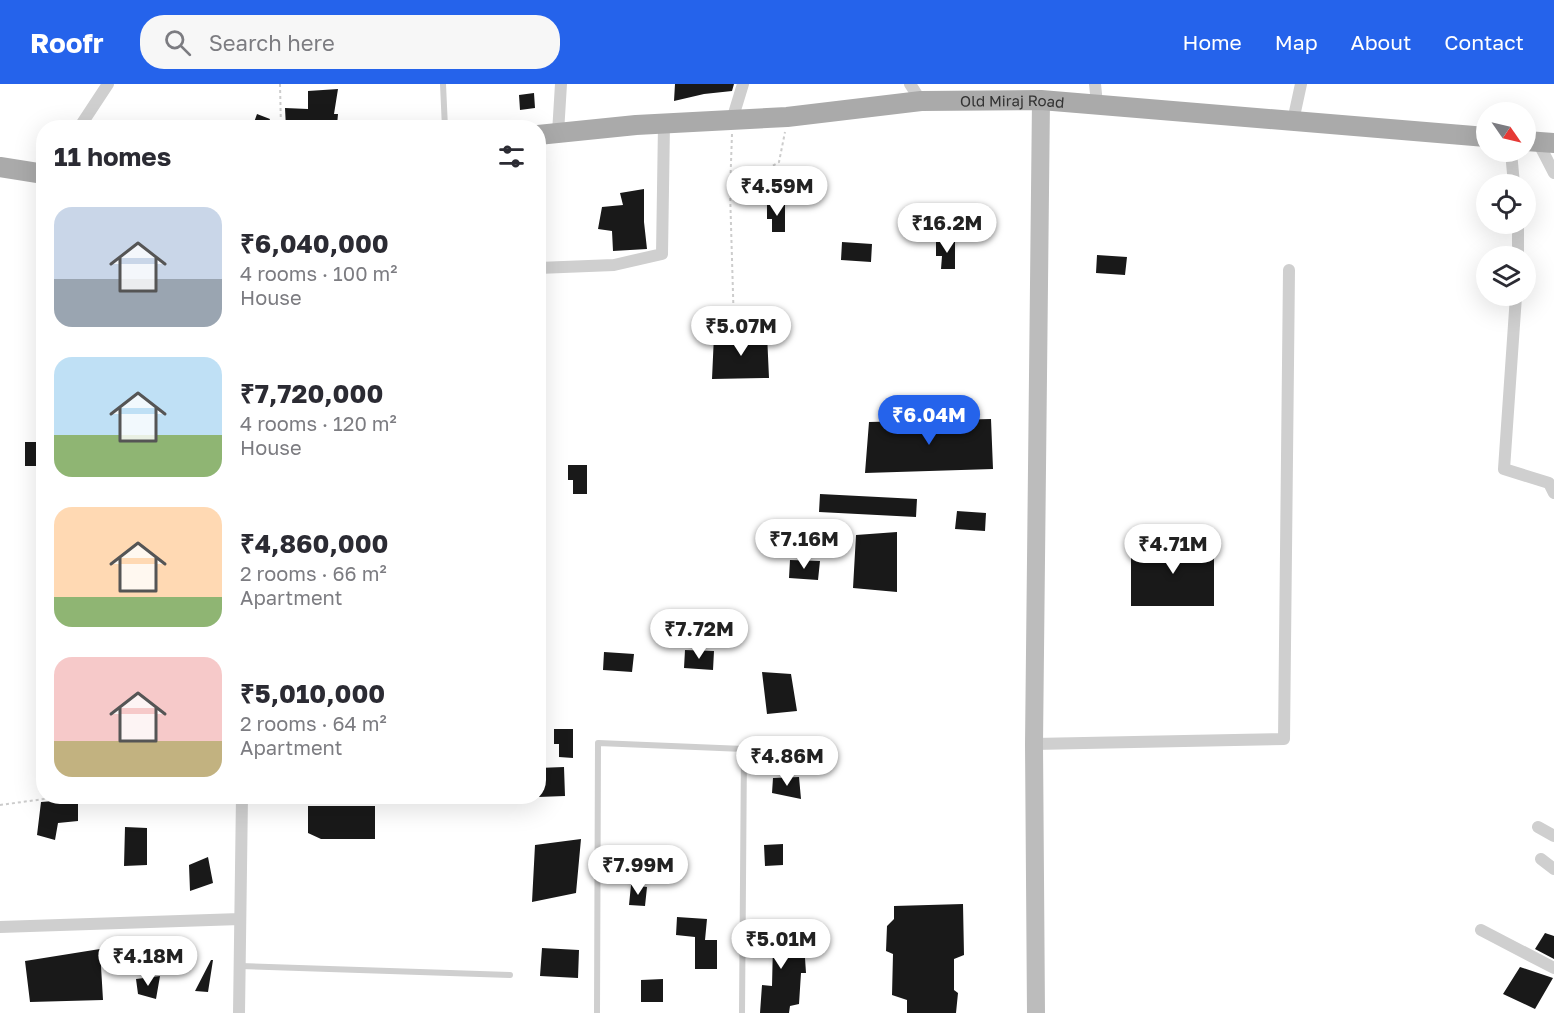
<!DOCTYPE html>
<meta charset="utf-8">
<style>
:root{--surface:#fff;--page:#f7f7f7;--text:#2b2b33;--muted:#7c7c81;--accent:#2563eb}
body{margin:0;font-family:"Golos Text",sans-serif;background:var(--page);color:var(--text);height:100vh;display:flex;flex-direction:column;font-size:22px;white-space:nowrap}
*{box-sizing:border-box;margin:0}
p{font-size:20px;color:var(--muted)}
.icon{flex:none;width:33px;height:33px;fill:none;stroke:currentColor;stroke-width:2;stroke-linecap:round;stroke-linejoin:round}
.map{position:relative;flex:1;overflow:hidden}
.side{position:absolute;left:36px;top:36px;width:510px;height:684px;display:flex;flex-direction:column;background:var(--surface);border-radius:24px;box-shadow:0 6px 24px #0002}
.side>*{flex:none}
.needle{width:39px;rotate:124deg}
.controls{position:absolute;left:1476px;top:18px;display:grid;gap:12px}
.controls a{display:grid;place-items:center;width:60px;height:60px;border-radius:50%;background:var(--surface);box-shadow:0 6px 24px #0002;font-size:30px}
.price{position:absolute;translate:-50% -51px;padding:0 14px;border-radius:21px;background:#fff;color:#222;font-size:20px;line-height:39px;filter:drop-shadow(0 2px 3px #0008)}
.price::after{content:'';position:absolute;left:50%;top:36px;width:18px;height:14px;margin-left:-9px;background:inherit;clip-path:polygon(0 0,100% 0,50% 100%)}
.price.current{background:var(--accent);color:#fff}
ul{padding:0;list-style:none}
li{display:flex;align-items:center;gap:18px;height:150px;padding:0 18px}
li span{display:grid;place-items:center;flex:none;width:168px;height:120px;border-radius:18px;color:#555}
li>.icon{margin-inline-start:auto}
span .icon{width:72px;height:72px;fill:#fffc;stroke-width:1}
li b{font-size:26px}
h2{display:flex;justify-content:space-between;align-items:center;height:72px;padding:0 18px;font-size:26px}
header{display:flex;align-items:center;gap:36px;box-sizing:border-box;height:84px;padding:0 30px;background:var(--accent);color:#fff}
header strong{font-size:28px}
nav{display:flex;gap:33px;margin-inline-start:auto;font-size:21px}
.search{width:420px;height:54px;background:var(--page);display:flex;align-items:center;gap:15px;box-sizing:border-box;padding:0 21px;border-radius:24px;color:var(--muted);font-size:22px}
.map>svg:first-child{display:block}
.building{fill:#191919}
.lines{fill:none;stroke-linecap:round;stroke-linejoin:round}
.path{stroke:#ccc;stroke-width:2;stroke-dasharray:3 3;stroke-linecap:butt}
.lane{stroke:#cfcfcf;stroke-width:6}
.street{stroke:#cfcfcf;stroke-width:12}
.secondary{stroke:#bcbcbc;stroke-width:18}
.primary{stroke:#aaa;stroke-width:20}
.labels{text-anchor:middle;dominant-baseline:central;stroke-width:6;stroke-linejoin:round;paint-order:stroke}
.street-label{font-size:15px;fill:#323232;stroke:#fff}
</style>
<header>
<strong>Roofr</strong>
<div class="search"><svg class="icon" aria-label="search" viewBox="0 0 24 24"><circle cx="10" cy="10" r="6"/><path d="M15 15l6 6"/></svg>Search here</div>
<nav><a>Home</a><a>Map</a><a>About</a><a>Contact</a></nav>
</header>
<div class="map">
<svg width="1554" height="929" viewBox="0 0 1554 929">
<rect width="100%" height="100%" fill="#fff"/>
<path class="building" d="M675,0H734L732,7L704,10L674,17Z
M338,5L334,30H338L337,41L286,44L285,24L308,25V7Z
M534,9L535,24L520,26L519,11Z
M257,30L270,35L267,44H252Z
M644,105V138L647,165L613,167L612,147L598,145L602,123L623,121L620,109Z
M767,120H785V148H772V135H767Z
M936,157H955V185H941L942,172H936Z
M842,158L872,160L871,178L841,176Z
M1097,171L1127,173L1125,191L1096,189Z
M767,250L769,294L712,295L714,251Z
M991,335L993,385L865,389L869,338Z
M25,358H44V382H25Z
M568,381H587V410H573V396H568Z
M820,410L917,415L916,433L819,428Z
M957,427L986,429L985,447L955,445Z
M897,448V508L853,504L856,451Z
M1214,459V522H1131V460Z
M790,476L820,477L818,496L789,494Z
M685,566L714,567L713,586L684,584Z
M604,568L634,570L632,588L603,586Z
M762,588L791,590L797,627L767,630Z
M554,645H573V674L559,673V660H554Z
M564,683L565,712L538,713V684Z
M799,693L801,715L772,709L773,694Z
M78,715V737L58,739L55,756L37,751L41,718Z
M308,722H375V755H321L308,749Z
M125,743L147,744V781L124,782Z
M581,755L576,809L532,818L535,761Z
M783,760V781L765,782L764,761Z
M208,773L213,799L190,807L189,781Z
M631,801L647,803L645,822L629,821Z
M963,820L964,871L954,875V906L958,909L956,929H907V916L892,911L893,870L886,867L887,842L894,835V822Z
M677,833L707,835L705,856H717V885H695V853L676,851Z
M766,838L782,839V847H795L794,874H805L806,889H801L799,920L790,922L789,929H760L762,901L772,902L773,860H755V846L766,847Z
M1545,849L1554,852V875L1535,865Z
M542,864L579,866L578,894L540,892Z
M100,865L103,916L30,918L25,877Z
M211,876H213L208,908L195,907Z
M1520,883L1553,894L1535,925L1503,910Z
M160,892L156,915L138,910L136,895Z
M663,895V918H641V896Z"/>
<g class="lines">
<path class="path" d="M280,0L281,44
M730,107L732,50
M734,243L730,107L779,78L785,48
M0,721L66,712"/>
<path class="lane" d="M443,0L445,44
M240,882L510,891
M597,929L598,659L744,665L742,929"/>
<path class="street" d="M910,0L921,17
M1095,0L1097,20
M732,36L743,0
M1293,37L1301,0
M79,44L108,0
M558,49L561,0
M1538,58L1554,89
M1511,68L1514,100
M1518,172V140
M538,184L614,181L662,170L664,40
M1516,212L1504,385L1549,399L1554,409
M1034,660L1284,655L1289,186
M1538,743L1554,752
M1541,775L1554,785
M0,843L240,835
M1481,846L1554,884
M239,929L242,712"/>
<path class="secondary" d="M1036,929L1034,660L1041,16"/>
<g class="primary">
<path id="s1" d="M538,51L636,41L787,33L921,17L1041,16L1486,53"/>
<path d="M1526,57L1554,59"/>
<path d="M0,83L44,90"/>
</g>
</g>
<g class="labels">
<g class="street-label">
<text stroke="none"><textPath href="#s1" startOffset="476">Old Miraj Road</textPath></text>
</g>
</g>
</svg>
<div class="controls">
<a><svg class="needle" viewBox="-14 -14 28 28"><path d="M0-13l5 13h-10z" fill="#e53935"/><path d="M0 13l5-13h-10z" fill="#7c7c81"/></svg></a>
<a><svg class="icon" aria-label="locate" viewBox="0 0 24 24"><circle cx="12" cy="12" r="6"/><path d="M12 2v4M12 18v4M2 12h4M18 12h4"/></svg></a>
<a><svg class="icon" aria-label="layers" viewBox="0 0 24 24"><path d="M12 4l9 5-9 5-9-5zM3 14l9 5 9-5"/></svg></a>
</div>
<b class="price" style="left:777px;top:133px">₹4.59M</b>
<b class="price" style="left:947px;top:170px">₹16.2M</b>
<b class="price" style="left:741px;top:273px">₹5.07M</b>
<b class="price current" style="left:929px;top:362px">₹6.04M</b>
<b class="price" style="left:804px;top:486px">₹7.16M</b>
<b class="price" style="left:1173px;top:491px">₹4.71M</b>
<b class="price" style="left:699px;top:576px">₹7.72M</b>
<b class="price" style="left:787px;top:703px">₹4.86M</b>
<b class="price" style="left:638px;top:812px">₹7.99M</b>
<b class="price" style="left:781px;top:886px">₹5.01M</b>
<b class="price" style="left:148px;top:903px">₹4.18M</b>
<section class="side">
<h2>11 homes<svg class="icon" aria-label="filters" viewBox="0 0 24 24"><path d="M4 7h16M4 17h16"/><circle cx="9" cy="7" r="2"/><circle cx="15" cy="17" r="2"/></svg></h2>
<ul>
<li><span style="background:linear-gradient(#c9d6e8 60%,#9aa5b1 0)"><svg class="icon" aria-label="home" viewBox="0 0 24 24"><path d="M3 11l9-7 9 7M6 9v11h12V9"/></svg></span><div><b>₹6,040,000</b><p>4 rooms · 100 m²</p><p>House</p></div></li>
<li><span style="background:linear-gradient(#bfe0f5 65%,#8fb573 0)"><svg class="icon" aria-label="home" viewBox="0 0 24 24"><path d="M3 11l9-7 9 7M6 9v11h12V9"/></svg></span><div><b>₹7,720,000</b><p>4 rooms · 120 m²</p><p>House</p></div></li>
<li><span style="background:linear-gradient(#ffd9b3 75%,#8fb573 0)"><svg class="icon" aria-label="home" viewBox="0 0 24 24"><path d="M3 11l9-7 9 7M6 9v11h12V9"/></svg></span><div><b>₹4,860,000</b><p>2 rooms · 66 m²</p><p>Apartment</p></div></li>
<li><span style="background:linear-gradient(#f6c9c9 70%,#c2b280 0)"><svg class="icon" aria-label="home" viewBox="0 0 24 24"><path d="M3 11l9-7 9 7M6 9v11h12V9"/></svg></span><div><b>₹5,010,000</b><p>2 rooms · 64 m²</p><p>Apartment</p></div></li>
</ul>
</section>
</div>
